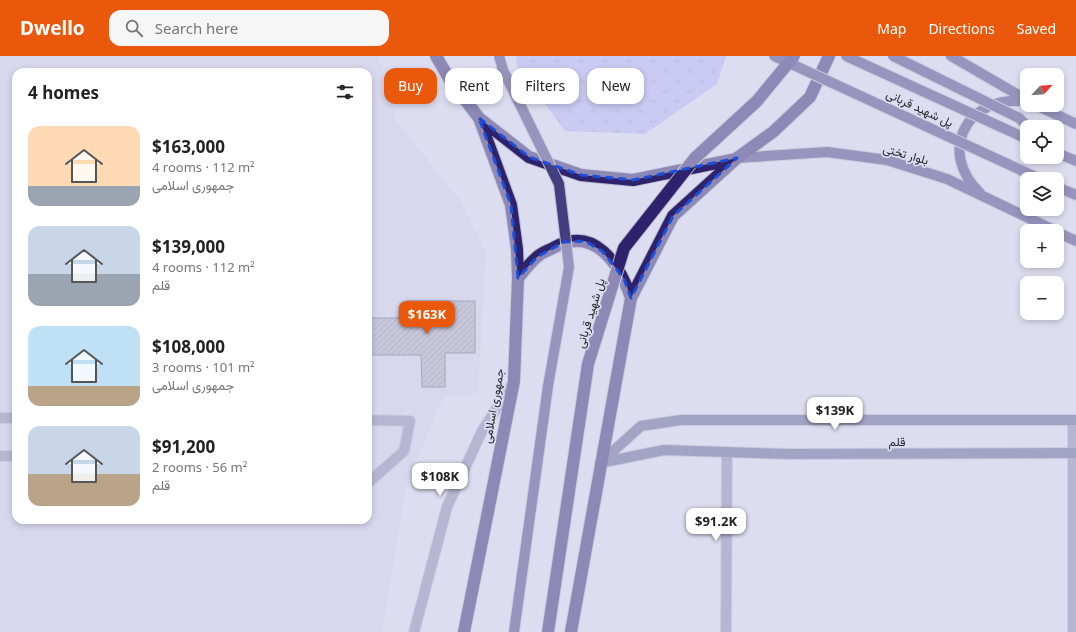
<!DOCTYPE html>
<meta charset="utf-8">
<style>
:root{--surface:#fff;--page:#f6f6f6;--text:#222;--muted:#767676;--accent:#ea580c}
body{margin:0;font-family:"Noto Sans",Vazirmatn,sans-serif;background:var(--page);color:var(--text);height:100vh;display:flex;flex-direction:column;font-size:15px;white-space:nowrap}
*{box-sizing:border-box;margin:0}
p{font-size:13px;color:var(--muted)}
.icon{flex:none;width:22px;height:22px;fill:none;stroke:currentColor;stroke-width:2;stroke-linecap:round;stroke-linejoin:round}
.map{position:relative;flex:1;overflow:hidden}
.panel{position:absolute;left:12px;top:12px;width:360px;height:456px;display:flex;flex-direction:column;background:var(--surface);border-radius:12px;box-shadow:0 2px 6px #0003}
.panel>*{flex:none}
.guide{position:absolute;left:384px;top:12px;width:380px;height:36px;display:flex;gap:8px}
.needle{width:26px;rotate:64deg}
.buttons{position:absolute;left:1020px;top:12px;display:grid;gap:8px}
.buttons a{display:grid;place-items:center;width:44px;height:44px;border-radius:8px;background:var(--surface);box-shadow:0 2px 6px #0003;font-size:20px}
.price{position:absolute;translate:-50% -34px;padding:0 9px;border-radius:8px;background:#fff;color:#222;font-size:13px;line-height:26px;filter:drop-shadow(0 1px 2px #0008)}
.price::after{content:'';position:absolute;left:50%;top:24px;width:12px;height:9px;margin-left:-6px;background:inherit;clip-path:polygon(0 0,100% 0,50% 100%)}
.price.on{background:var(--accent);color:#fff}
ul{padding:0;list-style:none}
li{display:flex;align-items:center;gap:12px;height:100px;padding:0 16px}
li span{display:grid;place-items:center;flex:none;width:112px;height:80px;border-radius:12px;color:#555}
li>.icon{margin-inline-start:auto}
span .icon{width:48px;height:48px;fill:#fffc;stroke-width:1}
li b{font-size:17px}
h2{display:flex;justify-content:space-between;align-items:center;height:48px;padding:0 16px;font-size:17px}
.tag{padding:0 14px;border-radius:12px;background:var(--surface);box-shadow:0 2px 6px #0003;font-size:14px;line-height:36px}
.tag.on{background:var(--accent);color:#fff}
header{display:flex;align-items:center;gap:24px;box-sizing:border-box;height:56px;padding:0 20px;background:var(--accent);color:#fff}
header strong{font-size:19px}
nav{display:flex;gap:22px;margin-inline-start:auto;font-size:14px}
.search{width:280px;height:36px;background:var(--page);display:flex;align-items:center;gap:10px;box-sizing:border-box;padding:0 14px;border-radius:12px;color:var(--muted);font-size:15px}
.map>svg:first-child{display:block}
.built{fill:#d1d2ec;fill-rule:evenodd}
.grass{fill:url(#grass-tufts)}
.building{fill:url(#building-hatch);stroke:#656676}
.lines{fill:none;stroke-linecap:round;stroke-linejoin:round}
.lane-casing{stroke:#b7b8c9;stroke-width:12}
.street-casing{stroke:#b7b8c9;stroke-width:12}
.secondary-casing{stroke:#b7b8c9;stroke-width:12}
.primary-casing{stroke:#b7b8c9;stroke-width:12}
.highway-casing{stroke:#b7b8c9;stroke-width:14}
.lane{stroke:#8788ad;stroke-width:10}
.street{stroke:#8788ad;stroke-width:10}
.secondary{stroke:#5e5d93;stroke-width:10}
.primary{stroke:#433e7f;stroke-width:10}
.highway{stroke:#2e226d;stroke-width:12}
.primary-bridge-casing{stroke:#b7b8c9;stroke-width:12;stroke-linecap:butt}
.highway-bridge-casing{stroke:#b7b8c9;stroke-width:14;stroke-linecap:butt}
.primary-bridge{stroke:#433e7f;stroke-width:10}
.highway-bridge{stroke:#2e226d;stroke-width:12}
.marked{fill:none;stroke:#1d4ed8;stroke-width:3;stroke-dasharray:8 5;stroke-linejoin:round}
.labels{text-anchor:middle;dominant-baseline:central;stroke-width:3.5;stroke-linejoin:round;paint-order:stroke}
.street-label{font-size:12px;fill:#24242b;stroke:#dcddf0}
</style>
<header>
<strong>Dwello</strong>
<div class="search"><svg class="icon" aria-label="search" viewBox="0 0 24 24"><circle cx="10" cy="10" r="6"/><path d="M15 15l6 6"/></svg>Search here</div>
<nav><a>Map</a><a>Directions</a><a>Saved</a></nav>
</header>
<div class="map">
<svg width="1076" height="576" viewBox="0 0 1076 576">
<defs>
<pattern id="grass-tufts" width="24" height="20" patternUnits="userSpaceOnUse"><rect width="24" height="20" fill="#b4b4f6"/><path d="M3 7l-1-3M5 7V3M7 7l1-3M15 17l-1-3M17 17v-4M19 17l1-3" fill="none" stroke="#9292c7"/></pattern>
<pattern id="building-hatch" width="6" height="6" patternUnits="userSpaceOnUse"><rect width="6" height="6" fill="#adaec0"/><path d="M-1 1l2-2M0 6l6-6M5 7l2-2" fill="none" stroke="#8d8d9c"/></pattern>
</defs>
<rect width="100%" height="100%" fill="#dcddf0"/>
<path class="built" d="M0,0H378L396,64L459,143L486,195L478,338L443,341L406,430L382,576H0ZM16,16H368V464H16Z"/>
<path class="grass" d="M516,0H726L717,28L645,78L565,75L517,10Z"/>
<path class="building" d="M407,245H475V297H445V331H422L421,299H368V262H407Z"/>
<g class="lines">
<defs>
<path id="lane" d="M0,362H16
M368,364L410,365L404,395L368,427
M0,400H16"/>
<path id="street" d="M414,576L447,451L482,375L512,329
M726,576L727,396
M1073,576V364"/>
<path id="secondary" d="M600,407L641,370L681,364H1076
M600,407L664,394L789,398L1076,397"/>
<path id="primary" d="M951,0L1027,44
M1036,49L1076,68
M1057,97L1076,105
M737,102L827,96L887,104L947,123L1056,175
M1057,131L1076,139
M980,137C936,95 968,37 1027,46
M1057,176L1076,185"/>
<path id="highway" d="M436,0L450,24L479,62L529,101L581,119L633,124L736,103
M518,222C524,215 530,207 537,201C541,197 547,195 553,192C594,169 619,207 631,242
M464,576L514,325L518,222L517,193L511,149L479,62
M571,576L631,242L673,160L737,102L773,76L810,41L829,0"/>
</defs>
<use href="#lane" class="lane-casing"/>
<use href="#street" class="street-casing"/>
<use href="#secondary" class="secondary-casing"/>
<use href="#primary" class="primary-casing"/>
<use href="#highway" class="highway-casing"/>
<use href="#lane" class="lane"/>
<use href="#street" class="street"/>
<use href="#secondary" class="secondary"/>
<use href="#primary" class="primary"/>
<use href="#highway" class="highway"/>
<defs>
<path id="primary-bridge" d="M499,0L503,14L559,128L569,211L548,330L514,576
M774,0L1040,123
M846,0L1027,83
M893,0L1019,62L1028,71"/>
<path id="highway-bridge" d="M548,576L588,308L624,192L695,102L757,45L794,0"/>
</defs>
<use href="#primary-bridge" class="primary-bridge-casing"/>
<use href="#highway-bridge" class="highway-bridge-casing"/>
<use href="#primary-bridge" class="primary-bridge"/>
<use href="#highway-bridge" class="highway-bridge"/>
</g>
<path d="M0 0H1076V576H0ZM479,62L529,101L581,119L633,124L737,102L673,160L631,242L624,223L615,211L602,195L585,185L564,186L537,201L518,222L511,149Z" fill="#dcddf0" fill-opacity=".55" fill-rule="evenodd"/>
<path class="marked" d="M479,62L529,101L581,119L633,124L737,102L673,160L631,242L624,223L615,211L602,195L585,185L564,186L537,201L518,222L511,149Z"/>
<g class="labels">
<g class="street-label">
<text transform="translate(920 52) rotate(25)">پل شهید قربانی</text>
<text transform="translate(906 98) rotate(16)">بلوار تختی</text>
<text transform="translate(590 257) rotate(-73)">پل شهید قربانی</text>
<text transform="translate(493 350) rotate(-80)">جمهوری اسلامی</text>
<text x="897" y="385">قلم</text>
</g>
</g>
</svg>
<div class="buttons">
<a><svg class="needle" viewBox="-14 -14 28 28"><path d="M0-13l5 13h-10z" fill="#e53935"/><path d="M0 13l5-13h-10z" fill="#767676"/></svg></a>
<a><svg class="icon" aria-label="locate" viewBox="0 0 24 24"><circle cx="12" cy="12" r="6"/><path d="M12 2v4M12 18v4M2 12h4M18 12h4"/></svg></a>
<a><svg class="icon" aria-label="layers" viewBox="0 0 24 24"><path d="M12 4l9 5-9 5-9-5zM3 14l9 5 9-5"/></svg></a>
<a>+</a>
<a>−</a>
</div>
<b class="price on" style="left:427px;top:279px">$163K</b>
<b class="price" style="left:835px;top:375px">$139K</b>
<b class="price" style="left:440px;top:441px">$108K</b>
<b class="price" style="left:716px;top:486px">$91.2K</b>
<div class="guide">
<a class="tag on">Buy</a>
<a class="tag">Rent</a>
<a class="tag">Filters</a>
<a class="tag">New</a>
</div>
<section class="panel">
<h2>4 homes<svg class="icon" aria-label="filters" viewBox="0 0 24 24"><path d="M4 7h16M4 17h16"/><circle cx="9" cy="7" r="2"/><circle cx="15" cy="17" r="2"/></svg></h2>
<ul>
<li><span style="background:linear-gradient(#ffd9b3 75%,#9aa5b1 0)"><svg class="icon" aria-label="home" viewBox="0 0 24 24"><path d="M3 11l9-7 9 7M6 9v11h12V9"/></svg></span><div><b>$163,000</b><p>4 rooms · 112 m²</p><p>جمهوری اسلامی</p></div></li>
<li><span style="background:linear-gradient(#c9d6e8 60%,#9aa5b1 0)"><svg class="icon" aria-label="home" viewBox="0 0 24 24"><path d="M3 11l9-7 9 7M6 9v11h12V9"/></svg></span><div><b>$139,000</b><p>4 rooms · 112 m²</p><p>قلم</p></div></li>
<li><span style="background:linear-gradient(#bfe0f5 75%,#b9a48a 0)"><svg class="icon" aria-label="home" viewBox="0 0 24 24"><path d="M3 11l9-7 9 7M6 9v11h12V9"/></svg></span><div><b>$108,000</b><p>3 rooms · 101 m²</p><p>جمهوری اسلامی</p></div></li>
<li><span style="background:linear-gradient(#c9d6e8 60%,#b9a48a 0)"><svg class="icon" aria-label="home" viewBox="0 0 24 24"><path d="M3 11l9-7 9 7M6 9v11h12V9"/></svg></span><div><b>$91,200</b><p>2 rooms · 56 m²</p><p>قلم</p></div></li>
</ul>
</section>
</div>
